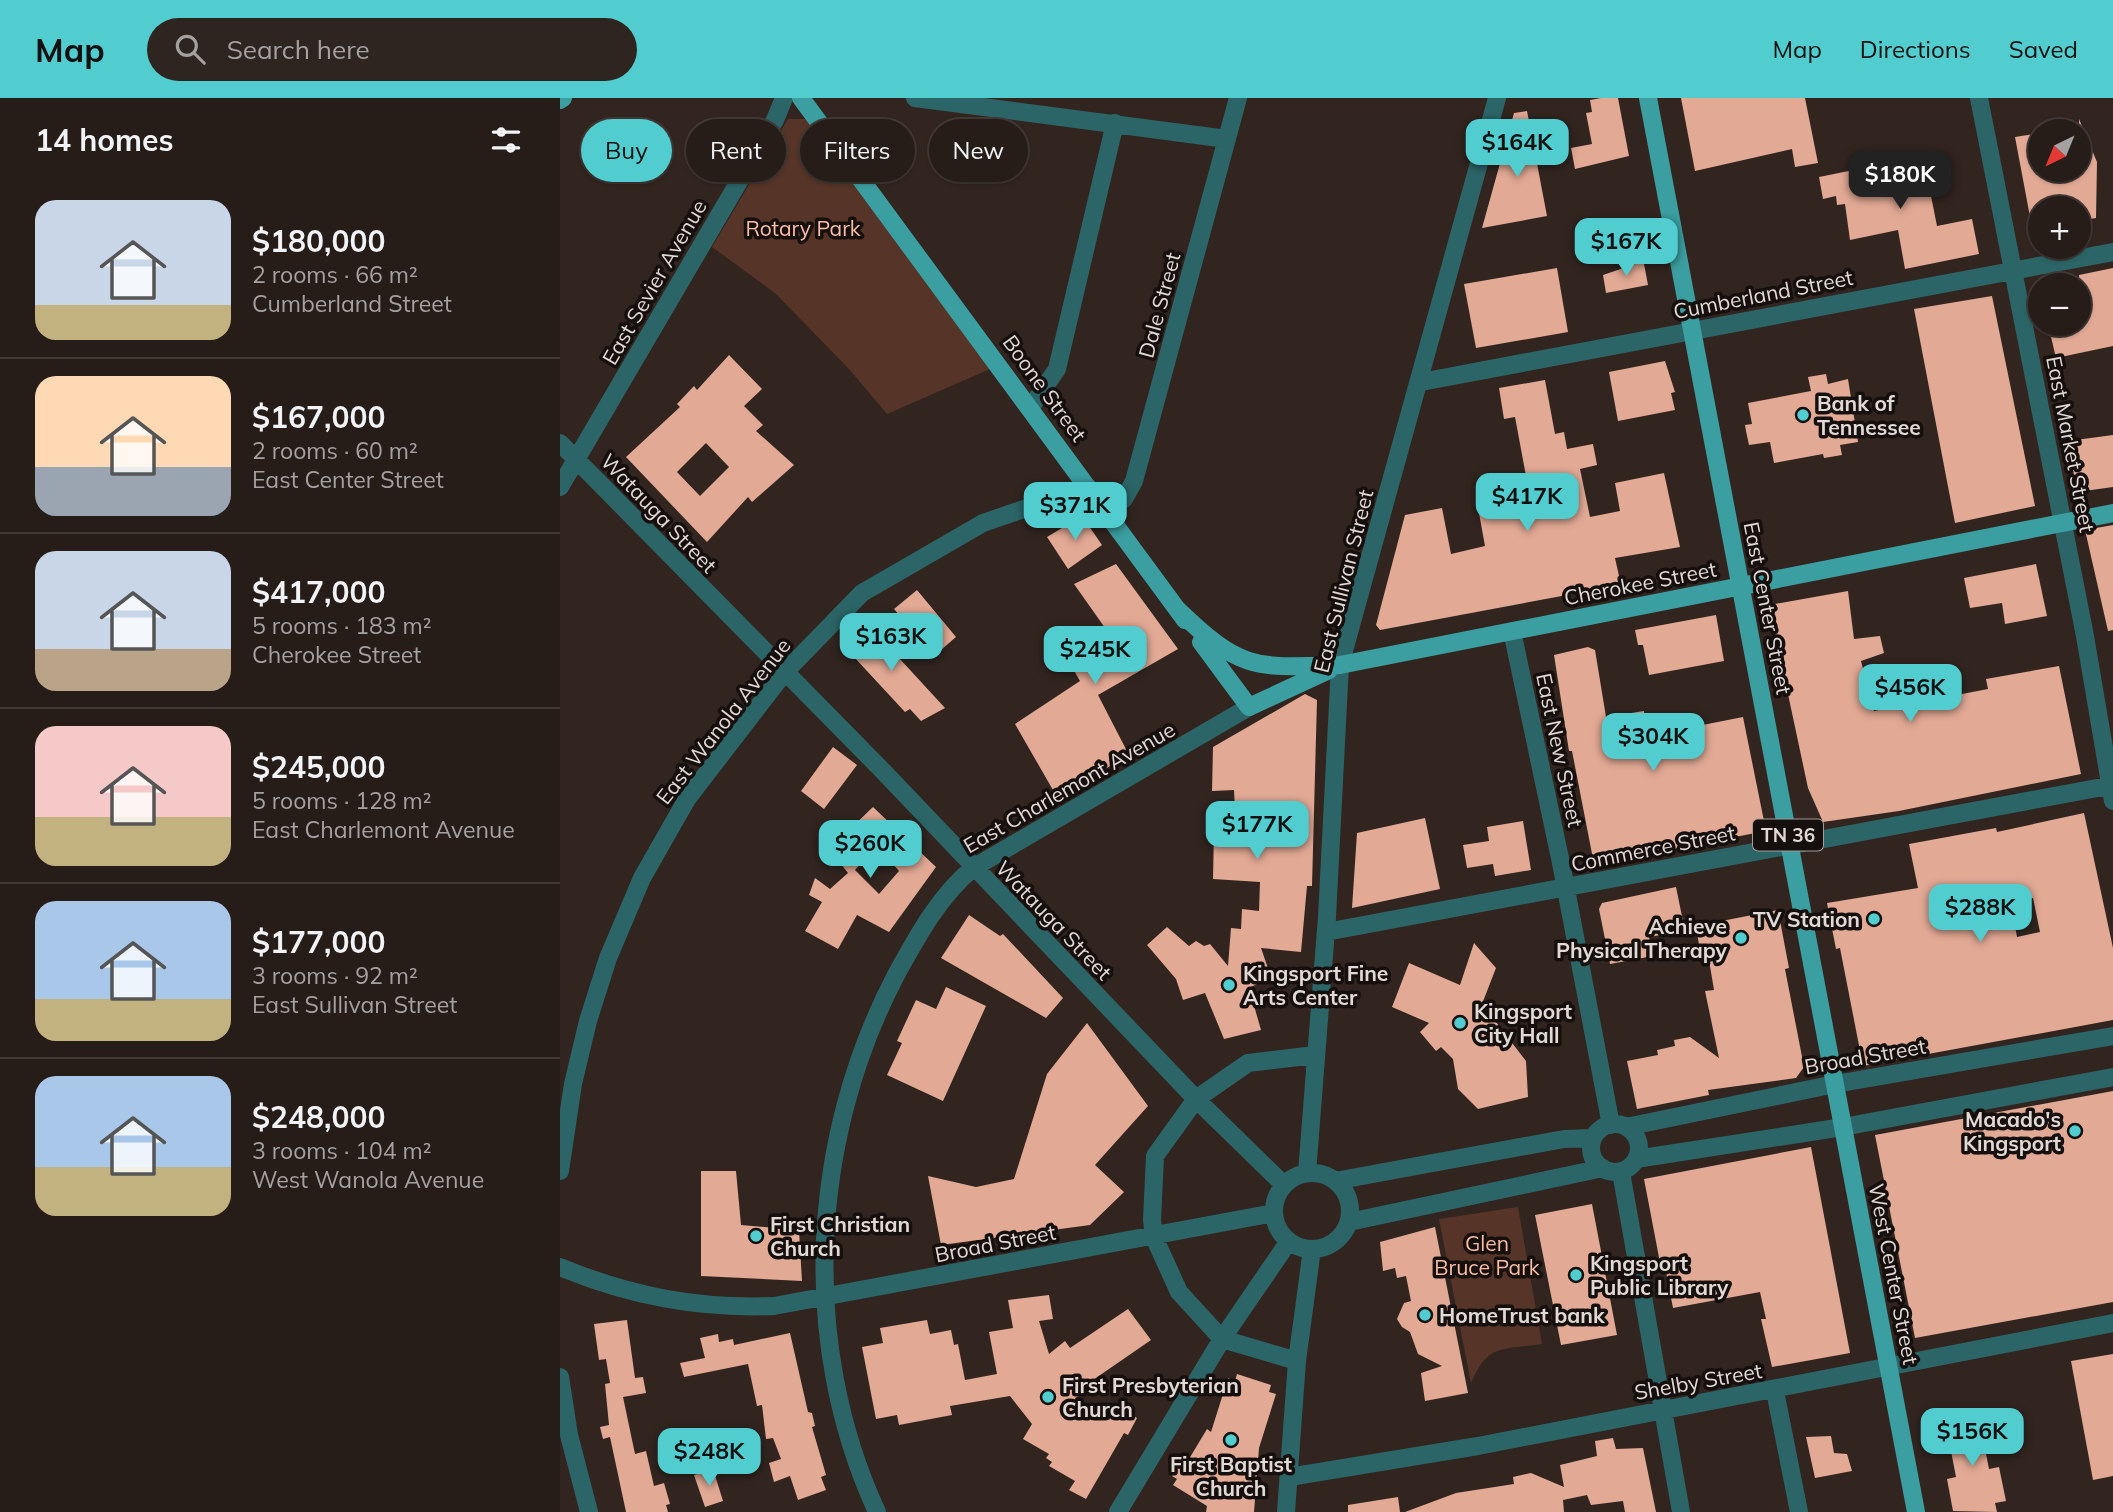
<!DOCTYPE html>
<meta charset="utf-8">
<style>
:root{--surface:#261c18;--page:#2e2521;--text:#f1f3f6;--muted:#a4a1a2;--line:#423a37;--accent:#52cdcf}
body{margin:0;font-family:Mulish,sans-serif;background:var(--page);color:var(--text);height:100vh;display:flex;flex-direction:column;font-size:26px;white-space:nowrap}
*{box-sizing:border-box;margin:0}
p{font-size:23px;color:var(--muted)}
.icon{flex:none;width:38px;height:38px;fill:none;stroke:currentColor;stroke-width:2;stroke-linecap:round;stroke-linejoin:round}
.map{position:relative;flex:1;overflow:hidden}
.drawer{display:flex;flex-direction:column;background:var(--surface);width:560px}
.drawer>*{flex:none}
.guide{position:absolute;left:21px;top:21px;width:665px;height:63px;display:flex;gap:14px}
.needle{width:46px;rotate:223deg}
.controls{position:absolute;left:1468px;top:21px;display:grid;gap:14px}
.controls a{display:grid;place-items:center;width:63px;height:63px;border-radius:50%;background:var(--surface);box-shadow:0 2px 5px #0004,0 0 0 2px var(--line);font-size:35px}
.price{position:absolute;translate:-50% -60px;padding:0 16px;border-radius:14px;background:var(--accent);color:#111;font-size:23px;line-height:46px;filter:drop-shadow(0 2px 4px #0008)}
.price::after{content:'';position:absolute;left:50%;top:42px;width:21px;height:16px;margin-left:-10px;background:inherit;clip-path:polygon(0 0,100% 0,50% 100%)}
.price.active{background:#222;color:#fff}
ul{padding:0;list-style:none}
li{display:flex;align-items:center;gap:21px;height:175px;padding:0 35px}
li+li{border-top:2px solid var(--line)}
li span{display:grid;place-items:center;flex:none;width:196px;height:140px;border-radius:21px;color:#555}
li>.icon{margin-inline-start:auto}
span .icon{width:84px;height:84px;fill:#fffc;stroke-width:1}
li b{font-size:30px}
h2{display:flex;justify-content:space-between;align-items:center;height:84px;padding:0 35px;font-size:30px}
.tag{padding:0 24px;border-radius:32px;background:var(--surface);box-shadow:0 2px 5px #0004,0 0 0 2px var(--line);font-size:24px;line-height:63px}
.tag.active{background:var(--accent);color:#111}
header{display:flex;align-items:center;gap:42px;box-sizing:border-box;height:98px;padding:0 35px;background:var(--accent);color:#111}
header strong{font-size:33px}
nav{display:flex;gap:38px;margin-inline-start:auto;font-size:24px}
.search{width:490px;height:63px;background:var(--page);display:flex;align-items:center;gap:18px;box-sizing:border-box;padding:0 24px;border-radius:38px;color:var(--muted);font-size:26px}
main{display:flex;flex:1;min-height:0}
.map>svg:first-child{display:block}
.green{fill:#563427}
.building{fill:#e2a995;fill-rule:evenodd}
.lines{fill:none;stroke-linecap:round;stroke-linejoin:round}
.minor{stroke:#2c6567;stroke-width:18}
.major{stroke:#3b9ea0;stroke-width:18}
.poi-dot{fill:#52cdcf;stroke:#150f0d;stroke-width:2.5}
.labels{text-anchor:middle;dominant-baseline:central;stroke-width:7;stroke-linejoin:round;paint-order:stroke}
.shield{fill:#150f0d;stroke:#a49c99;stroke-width:2}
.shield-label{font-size:19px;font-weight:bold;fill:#e2d9d5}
.park-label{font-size:21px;fill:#fcbba3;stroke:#150f0d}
.street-label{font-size:21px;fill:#e2d9d5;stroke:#150f0d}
.poi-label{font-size:21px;font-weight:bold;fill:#e2d9d5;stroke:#150f0d;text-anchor:start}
</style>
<header>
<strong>Map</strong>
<div class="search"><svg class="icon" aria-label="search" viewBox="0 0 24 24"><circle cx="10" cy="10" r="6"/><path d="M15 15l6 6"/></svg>Search here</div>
<nav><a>Map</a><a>Directions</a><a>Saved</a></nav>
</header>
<main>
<section class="drawer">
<h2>14 homes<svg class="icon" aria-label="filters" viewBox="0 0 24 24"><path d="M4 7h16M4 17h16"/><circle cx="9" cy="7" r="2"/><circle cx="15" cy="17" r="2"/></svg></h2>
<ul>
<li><span style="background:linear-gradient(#c9d6e8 75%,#c2b280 0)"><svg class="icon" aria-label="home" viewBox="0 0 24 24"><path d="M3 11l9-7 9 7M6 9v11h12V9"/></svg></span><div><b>$180,000</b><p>2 rooms · 66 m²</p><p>Cumberland Street</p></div></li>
<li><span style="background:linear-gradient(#ffd9b3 65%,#9aa5b1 0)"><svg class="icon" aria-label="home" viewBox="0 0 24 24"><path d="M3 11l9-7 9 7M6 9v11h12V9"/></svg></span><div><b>$167,000</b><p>2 rooms · 60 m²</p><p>East Center Street</p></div></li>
<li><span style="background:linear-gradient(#c9d6e8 70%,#b9a48a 0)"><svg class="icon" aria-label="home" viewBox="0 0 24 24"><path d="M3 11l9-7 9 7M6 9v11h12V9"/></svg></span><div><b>$417,000</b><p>5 rooms · 183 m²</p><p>Cherokee Street</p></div></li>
<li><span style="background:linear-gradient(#f6c9c9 65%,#c2b280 0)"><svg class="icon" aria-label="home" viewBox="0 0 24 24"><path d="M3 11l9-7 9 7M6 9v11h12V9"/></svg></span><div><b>$245,000</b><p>5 rooms · 128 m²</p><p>East Charlemont Avenue</p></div></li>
<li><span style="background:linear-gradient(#a9c7e8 70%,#c2b280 0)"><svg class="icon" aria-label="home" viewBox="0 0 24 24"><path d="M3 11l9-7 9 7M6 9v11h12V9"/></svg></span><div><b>$177,000</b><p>3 rooms · 92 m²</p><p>East Sullivan Street</p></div></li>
<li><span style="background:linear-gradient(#a9c7e8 65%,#c2b280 0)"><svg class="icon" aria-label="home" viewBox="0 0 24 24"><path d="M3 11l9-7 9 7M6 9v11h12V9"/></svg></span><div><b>$248,000</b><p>3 rooms · 104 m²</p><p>West Wanola Avenue</p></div></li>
</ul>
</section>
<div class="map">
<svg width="1553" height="1414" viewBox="0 0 1553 1414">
<rect width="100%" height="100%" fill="#322520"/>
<path class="green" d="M228,21H248L430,271L327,316L289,271L215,195L152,149Z
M958,1109L982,1246C943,1252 928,1245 911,1285L879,1121Z"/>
<path class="building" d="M1041,0H1058L1069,58L1015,71L1011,50L1032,46L1026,15L1032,14L1030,2Z
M1121,0H1245L1258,65L1235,69L1232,51L1135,73Z
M967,13L987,118L922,130L954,15Z
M1519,21L1537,64L1536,120L1519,123V110H1480V139L1474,140L1455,39L1480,35V72H1519Z
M1363,58L1377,128L1412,121L1419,156L1345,171L1338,132L1290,142L1285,106L1277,107L1276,98L1263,101L1259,79Z
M1078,165L1084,166L1088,187L1046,195L1043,177Z
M997,170L1008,234L916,250L904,186Z
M1553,170V248L1496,260L1488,226H1519V177Z
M1432,198L1475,408L1395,425L1354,211Z
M169,257L202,291L184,308L203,327L196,333L234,367L192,404L188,399L147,444L66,359L120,309L117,306L134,288L137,292ZM146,345L169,369L140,398L117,374Z
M1105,263L1115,294L1111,295L1115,312L1058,323L1049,274Z
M1266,276L1268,286L1288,281L1298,344L1280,347L1282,357L1264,360L1263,356L1214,365L1210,344L1189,347L1186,333L1185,327L1192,326L1188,305L1251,293L1248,279Z
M985,282L995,336L1004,334L1007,351L1033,346L1037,367L1020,371L1030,419L1060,413L1055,385L1104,375L1120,449L1055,460L1061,487L820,532L816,527L845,417L882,410L891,456L925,448L917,404L983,391L966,378L955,319L944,321L939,290Z
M1553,337V389L1517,394L1508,343Z
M522,418L542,447L508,471L487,439Z
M1553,427V532L1548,533L1525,432Z
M556,466L618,551L538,597L569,657L497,699L455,626L520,583L509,564L550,537L514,486Z
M1476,466L1487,518L1445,526L1442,505L1410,510L1404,480Z
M357,492L396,539L374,558L334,511Z
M1288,493L1294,541L1320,538L1324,555L1301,563L1314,613L1428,591L1426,581L1499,568L1521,676L1339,713L1263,724L1248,690L1209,507Z
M1156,517L1164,563L1089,577L1083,547H1078L1075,532Z
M305,523L385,610L361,623L350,611L345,614L281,545Z
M1028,549L1035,552L1046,619L1084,613L1087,638L1183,619L1206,733L1034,766L1012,653H1009L994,557Z
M745,596L757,602L752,788H747L741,854L701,850L711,879L689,890L701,932L664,941L645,895L623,902L616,881L587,847L607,829L629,848L636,843L644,848L650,846L668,868L671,830L681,831L682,811L699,813L700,784L653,781L654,732L676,733L674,692L652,693L653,649Z
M273,649L297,667L264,711L241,693Z
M313,709L376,769L329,834L297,817L278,851L245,833L262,804L249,797L255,780L270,791L288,775L272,755L290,736L288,733ZM317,747L339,773L319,796L295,772Z
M1524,715L1553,850V922L1303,968L1280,850L1276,851L1267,805L1358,790L1349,746L1436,730L1437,734ZM1473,800L1480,834L1457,839L1451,806Z
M865,720L880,791L792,810L797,735Z
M963,723L971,772L935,778L933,766L907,770L903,747L929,743L927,729Z
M1116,789L1125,833L1089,839L1093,858L1050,866L1039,811L1042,805Z
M1218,812L1229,870L1225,871L1244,969L1236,980L1148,992L1149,997L1077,1011L1067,963L1098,957L1097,952L1115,948L1114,942L1130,939L1159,960L1145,893L1154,892L1149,862L1145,863L1144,853H1140L1136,828Z
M409,817L440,838L443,836L503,900L486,920L381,860Z
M914,845L936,870L922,906L966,963L968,999L918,1011L898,991L893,961L881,949L876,953L860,934L869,925L832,909L849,865L900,887Z
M386,889L426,908L383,1003L327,977L342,945L337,943L356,902L376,911Z
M527,925L588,1008L535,1067L564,1094L530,1127L381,1147L368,1078L416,1089L454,1081L487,976Z
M1553,993V1204L1355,1240L1315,1037Z
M1251,1049L1290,1255L1212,1269L1201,1221H1206L1200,1194L1113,1210L1106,1174L1102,1175L1084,1081Z
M141,1073H176L181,1127L239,1132L242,1183L141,1178Z
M1032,1106L1057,1237L1001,1247L975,1117Z
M875,1129L908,1295L865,1303L861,1275L882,1268L858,1256L850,1234L842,1229L837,1221L844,1205L851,1203L846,1178L837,1180L835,1170L823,1173L820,1144Z
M489,1197L493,1221L479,1223L489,1256L505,1243L510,1250L568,1211L591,1242L533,1282L539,1288L515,1300L549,1322L558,1309L577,1320L568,1337L564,1335L526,1401L509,1392L515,1383L489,1368L492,1364L486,1360L489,1356L463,1341L472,1326L450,1298L390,1308L392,1317L339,1327L337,1317L316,1321L302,1249L323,1245L320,1230L367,1222L370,1236L391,1232L394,1247L398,1246L405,1282L437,1276L429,1234L453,1230L448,1202Z
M67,1222L75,1280L83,1279L86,1295L63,1299L75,1356L86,1353L94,1388L104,1385L110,1406L106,1407L108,1414H66L50,1339L43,1341L40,1329L49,1327L45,1286L50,1285L46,1261L39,1262L34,1226Z
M230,1235L248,1314L252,1315L255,1328L252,1329L266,1377L261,1379L266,1392L238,1402L230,1378L214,1384L209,1365L221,1361L213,1340L206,1341L202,1307L197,1308L188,1266L124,1279L120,1265L145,1260L140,1240L158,1236L159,1244L173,1241L174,1247Z
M1553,1256V1378L1533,1382L1511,1263Z
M677,1276L711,1287L709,1294L716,1296L699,1350L694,1414H646L647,1408L613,1387L617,1381L612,1378L624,1358L629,1361L647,1331L651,1334L668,1280L675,1283Z
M1418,1315L1429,1371L1439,1369L1446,1403L1435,1405L1437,1414L1393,1413L1387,1381L1396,1379L1385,1322Z
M1271,1338L1274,1355L1287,1356L1292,1373L1255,1380L1246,1339Z
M1053,1340L1056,1351L1083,1350L1096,1414H1065L1063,1403L1031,1407L1027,1397L1003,1402L1004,1414H845L896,1395L954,1386L953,1379L971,1375L1004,1389L1000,1367L1037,1358L1035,1343Z
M153,1371L163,1403L145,1409L134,1377Z
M838,1399L840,1414H788V1407Z"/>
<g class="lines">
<path class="minor" d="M355,0L667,41
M1419,0L1525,538L1553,703
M861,284L1553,154
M471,309L497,271L555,25
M0,345L320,670L636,1001L724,1087
M0,389L215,22L224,0
M545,413L564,401L574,383L678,0
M952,533L1001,765L1051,1027
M766,834L1553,687
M1031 1050a24 24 0 1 1 48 0a24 24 0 1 1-48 0Z
M1066,1029L1275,986L1553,938
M1076,1061L1283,1029L1553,979
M0,1073L13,986L28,923L48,860L82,780L127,701L224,575L302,495L423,425L528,389
M1061,1074L1121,1414
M747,1075L767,819L780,567L937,0
M714 1113a38 38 0 1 1 76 0a38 38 0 1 1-76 0Z
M775,1083L1004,1041L1033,1040
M789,1124L1043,1070
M0,1169C70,1198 138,1211 214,1208L714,1115
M737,1263L662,1241L619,1194L594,1139L592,1122L595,1058L636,1001L688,965L755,957
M0,1279L9,1337L29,1414
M1215,1293L1239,1414
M729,1379L918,1348L1553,1225
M317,1414C239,1245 250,1041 336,877C357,839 379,798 413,770L689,609
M558,1414L662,1241L729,1143
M726,1414L737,1263L752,1151"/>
<path class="major" d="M241,0L625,522
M1088,0L1356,1414
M0,2L3,0
M618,512C681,573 695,570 780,567L1553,415
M641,544L689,609L769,572"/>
</g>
<g class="poi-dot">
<circle cx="1243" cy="317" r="7"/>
<circle cx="1314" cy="821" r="7"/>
<circle cx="1181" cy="840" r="7"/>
<circle cx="669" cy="887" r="7"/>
<circle cx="900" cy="925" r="7"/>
<circle cx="1515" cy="1033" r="7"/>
<circle cx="196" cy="1138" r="7"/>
<circle cx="1016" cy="1177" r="7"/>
<circle cx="865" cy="1217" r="7"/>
<circle cx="488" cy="1299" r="7"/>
<circle cx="671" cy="1342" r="7"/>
</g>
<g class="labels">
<rect class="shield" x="1193" y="721.5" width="70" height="31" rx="5"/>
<g class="shield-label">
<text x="1228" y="737">TN 36</text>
</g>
<g class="park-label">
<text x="243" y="130">Rotary Park</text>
<text x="927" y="1145">Glen<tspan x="927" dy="24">Bruce Park</tspan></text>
</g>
<g class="street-label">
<text transform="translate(94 184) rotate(-60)">East Sevier Avenue</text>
<text transform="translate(1203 196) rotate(-11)">Cumberland Street</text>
<text transform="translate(599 207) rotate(-75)">Dale Street</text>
<text transform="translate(485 290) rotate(54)">Boone Street</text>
<text transform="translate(1511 346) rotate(79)">East Market Street</text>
<text transform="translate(99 415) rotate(46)">Watauga Street</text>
<text transform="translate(783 483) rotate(-76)">East Sullivan Street</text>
<text transform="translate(1080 485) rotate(-11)">Cherokee Street</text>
<text transform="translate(1208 510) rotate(79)">East Center Street</text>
<text transform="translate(163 623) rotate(-52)">East Wanola Avenue</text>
<text transform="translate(1000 652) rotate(78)">East New Street</text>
<text transform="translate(509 689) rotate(-30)">East Charlemont Avenue</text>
<text transform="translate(1093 750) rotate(-11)">Commerce Street</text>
<text transform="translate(494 822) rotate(46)">Watauga Street</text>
<text transform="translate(1305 958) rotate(-10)">Broad Street</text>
<text transform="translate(435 1145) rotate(-11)">Broad Street</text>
<text transform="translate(1334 1176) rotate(79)">West Center Street</text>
<text transform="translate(1138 1283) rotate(-10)">Shelby Street</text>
</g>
<g class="poi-label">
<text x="1257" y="305">Bank of<tspan x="1257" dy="24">Tennessee</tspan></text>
<text x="1300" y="821" text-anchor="end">TV Station</text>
<text x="1167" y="828" text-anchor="end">Achieve<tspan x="1167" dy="24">Physical Therapy</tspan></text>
<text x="683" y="875">Kingsport Fine<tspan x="683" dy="24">Arts Center</tspan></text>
<text x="914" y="913">Kingsport<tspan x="914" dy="24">City Hall</tspan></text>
<text x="1501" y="1021" text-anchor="end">Macado's<tspan x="1501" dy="24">Kingsport</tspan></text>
<text x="210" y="1126">First Christian<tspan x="210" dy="24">Church</tspan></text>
<text x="1030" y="1165">Kingsport<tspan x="1030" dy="24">Public Library</tspan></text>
<text x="879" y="1217">HomeTrust bank</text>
<text x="502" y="1287">First Presbyterian<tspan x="502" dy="24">Church</tspan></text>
<text x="671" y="1366" text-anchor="middle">First Baptist<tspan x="671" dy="24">Church</tspan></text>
</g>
</g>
</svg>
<div class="controls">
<a><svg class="needle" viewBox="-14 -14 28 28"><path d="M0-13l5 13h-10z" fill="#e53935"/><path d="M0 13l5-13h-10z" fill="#a4a1a2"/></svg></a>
<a>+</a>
<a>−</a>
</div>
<b class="price" style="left:957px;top:81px">$164K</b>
<b class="price active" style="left:1340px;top:113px">$180K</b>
<b class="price" style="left:1066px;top:180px">$167K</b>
<b class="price" style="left:967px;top:435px">$417K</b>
<b class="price" style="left:515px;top:444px">$371K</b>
<b class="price" style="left:331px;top:575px">$163K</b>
<b class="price" style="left:535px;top:588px">$245K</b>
<b class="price" style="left:1350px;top:626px">$456K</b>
<b class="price" style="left:1093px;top:675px">$304K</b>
<b class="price" style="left:697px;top:763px">$177K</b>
<b class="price" style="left:310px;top:782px">$260K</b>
<b class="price" style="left:1420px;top:846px">$288K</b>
<b class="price" style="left:1412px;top:1370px">$156K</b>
<b class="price" style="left:149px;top:1390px">$248K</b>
<div class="guide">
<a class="tag active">Buy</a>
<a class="tag">Rent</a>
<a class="tag">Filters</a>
<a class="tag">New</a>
</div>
</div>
</main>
